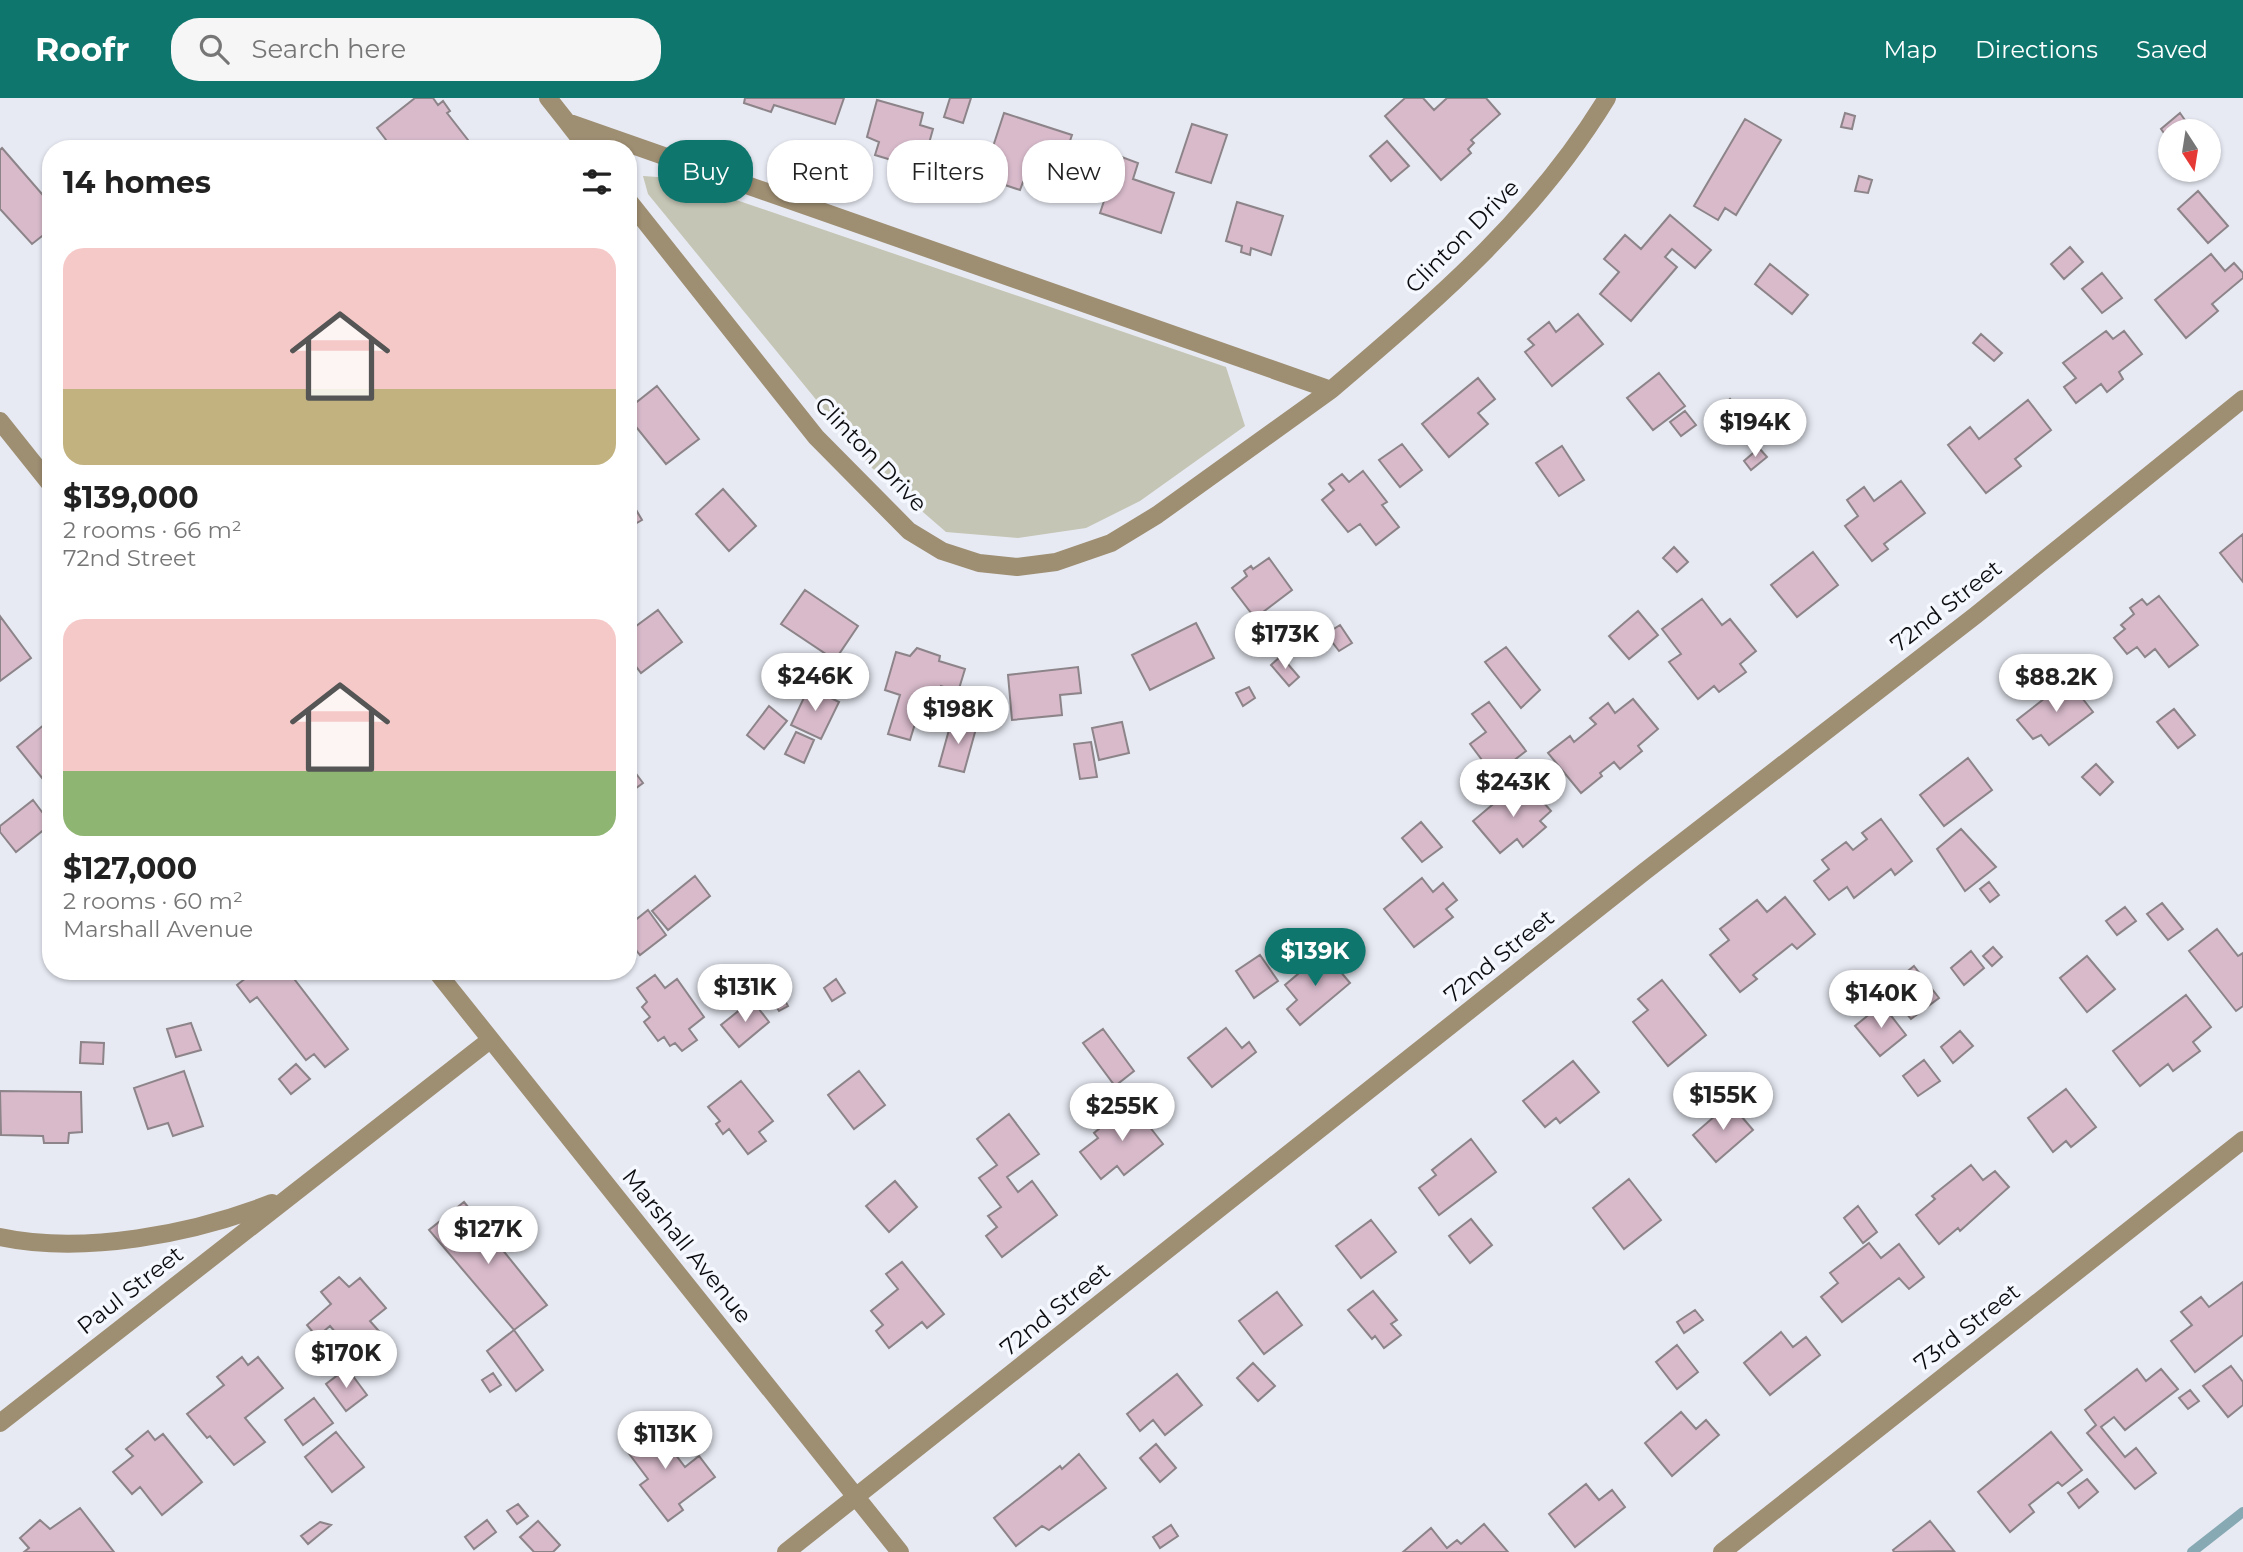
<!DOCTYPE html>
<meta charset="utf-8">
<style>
:root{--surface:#fff;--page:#f6f6f6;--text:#222;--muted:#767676;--accent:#0f766e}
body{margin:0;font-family:Montserrat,sans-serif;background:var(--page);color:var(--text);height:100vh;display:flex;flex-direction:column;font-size:26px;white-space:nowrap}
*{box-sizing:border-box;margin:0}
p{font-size:23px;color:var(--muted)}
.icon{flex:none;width:38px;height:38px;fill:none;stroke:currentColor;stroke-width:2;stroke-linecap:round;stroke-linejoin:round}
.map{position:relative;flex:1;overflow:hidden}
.side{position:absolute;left:42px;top:42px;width:595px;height:840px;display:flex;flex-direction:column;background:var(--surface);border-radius:28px;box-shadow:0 2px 5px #0004}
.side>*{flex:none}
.guide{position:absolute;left:658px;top:42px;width:665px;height:63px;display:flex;gap:14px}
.needle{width:46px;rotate:168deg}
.buttons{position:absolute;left:2158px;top:21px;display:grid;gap:14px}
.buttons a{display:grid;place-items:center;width:63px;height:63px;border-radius:50%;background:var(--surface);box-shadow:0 2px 5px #0004;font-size:35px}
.price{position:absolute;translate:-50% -60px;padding:0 16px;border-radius:24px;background:#fff;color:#222;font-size:23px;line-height:46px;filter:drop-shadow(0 2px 4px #0008)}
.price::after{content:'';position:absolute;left:50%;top:42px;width:21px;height:16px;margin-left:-10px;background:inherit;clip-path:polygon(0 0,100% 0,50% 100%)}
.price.active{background:var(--accent);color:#fff}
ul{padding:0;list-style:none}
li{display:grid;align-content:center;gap:14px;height:371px;padding:0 21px}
li span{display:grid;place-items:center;height:217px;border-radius:21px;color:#555}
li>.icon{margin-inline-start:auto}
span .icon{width:126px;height:126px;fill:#fffc;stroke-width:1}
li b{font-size:30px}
h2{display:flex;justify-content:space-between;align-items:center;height:84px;padding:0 21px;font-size:30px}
.tag{padding:0 24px;border-radius:28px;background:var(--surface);box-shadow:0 2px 5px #0004;font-size:24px;line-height:63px}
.tag.active{background:var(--accent);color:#fff}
header{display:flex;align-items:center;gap:42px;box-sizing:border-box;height:98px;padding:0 35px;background:var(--accent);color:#fff}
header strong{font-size:33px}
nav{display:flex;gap:38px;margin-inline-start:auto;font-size:24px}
.search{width:490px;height:63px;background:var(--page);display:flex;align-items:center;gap:18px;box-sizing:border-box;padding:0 24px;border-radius:28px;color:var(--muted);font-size:26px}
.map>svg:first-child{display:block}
.green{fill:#c4c5b4}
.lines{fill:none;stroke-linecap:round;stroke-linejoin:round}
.stream{stroke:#87a9b3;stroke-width:10}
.building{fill:#d8bacb;stroke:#8c8488;stroke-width:2}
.minor{stroke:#9e8e72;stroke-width:18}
.labels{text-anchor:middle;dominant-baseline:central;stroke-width:7;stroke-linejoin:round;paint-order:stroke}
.street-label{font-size:23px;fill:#0b0c0f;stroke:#f5f8fe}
</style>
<header>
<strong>Roofr</strong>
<div class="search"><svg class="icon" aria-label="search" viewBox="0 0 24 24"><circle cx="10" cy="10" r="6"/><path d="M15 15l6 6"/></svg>Search here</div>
<nav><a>Map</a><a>Directions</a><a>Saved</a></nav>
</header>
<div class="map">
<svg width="2243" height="1454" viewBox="0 0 2243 1454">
<rect width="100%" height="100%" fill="#e7eaf3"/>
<path class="green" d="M643,78L672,80L1226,269L1245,328L1140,403L1086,430L1018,440L946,434L872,370L648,96Z"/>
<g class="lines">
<path class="stream" d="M2192,1454L2243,1414"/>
</g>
<path class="building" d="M415,0H433L438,7L443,3L450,13L447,15L475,51H393L377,30Z
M745,0H844L835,26L774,7L771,14L744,5Z
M950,0H971L963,25L944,19Z
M1405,0H1423L1434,12L1447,0H1486L1500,16L1471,42L1474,45L1468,51L1471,55L1441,82L1385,18Z
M877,2L923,15L920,27L933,31L926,56L912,52L908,67L875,57L879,44L867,39Z
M1004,15L1072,37L1055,87L1034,79L1031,87L1023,84L1020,92L996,84L999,74L986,70Z
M1845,15L1855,18L1852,31L1841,29Z
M2180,15L2189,28L2181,33H2170L2169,42L2161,31Z
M1745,21L1781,42L1736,117L1725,110L1718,122L1694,108Z
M1192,26L1227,37L1211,85L1176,74Z
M1387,43L1409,68L1391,83L1370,58Z
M2,50L48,103L51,100V131L32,146L0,111V52Z
M1119,58L1138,65L1133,81L1174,95L1161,135L1100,115Z
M1859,78L1872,82L1868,95L1855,93Z
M2198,93L2228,128L2208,145L2178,111Z
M1237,104L1283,118L1271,157L1251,150L1250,157L1241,154L1242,148L1226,143Z
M1670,117L1711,152L1695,170L1672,151L1665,159L1677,169L1631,223L1600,196L1619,174L1604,161L1625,137L1641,151Z
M2070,149L2083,164L2064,181L2051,166Z
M2211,156L2225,173L2234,165L2243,175V180L2212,206L2218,213L2186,240L2155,202Z
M1770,166L1808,197L1792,216L1755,186Z
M2102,175L2122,200L2102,215L2082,191Z
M1578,216L1603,246L1552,288L1525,254L1534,247L1528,241L1549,224L1556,234Z
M2106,233L2113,241L2124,233L2142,256L2119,274L2123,281L2107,294L2101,286L2076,305L2064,289L2076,280L2063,265Z
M1981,236L2002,255L1994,263L1973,245Z
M1659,275L1685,308L1653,332L1627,300Z
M1478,280L1495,301L1478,315L1488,326L1449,359L1422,326Z
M657,288L699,341L666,366L628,319V311Z
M1730,301L1744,317L1731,328L1717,313Z
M2028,302L2051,332L2015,361L2021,368L1986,395L1948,347L1970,329L1979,341Z
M1685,313L1696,327L1681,338L1670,324Z
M1402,346L1422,372L1400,389L1379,362Z
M1562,348L1584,382L1559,398L1536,365Z
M1759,350L1767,359L1751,372L1744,363Z
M1363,373L1387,404L1382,407L1399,429L1376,447L1360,426L1348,434L1322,402L1334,392L1329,386L1342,376L1349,384Z
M1901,383L1925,415L1884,446L1888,451L1872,463L1845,428L1858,418L1847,402L1864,389L1874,403Z
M723,391L756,428L729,453L696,416Z
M635,410L642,422L628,430V414Z
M2243,436V484L2220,455Z
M1674,449L1688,464L1677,474L1663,460Z
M1813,454L1838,487L1797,519L1771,487Z
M1269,460L1292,492L1255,520L1232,490L1247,478L1244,473L1251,468L1253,471Z
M805,492L858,528L835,562L781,526Z
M2159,498L2198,547L2169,569L2155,551L2145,559L2137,549L2127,556L2114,540L2125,531L2121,527L2134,516L2130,510L2142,501L2147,507Z
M1702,501L1722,527L1730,521L1756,553L1740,566L1746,574L1719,594L1714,588L1698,601L1669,564L1681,556L1662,531Z
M658,512L682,544L641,575L628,558V534Z
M1638,513L1658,537L1629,561L1609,538Z
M0,518L31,560L0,583Z
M1196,525L1214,560L1150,592L1132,557Z
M1340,527L1352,545L1339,553L1326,536Z
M1506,549L1540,592L1521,610L1485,564Z
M917,550L940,558L939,563L965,571L958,594L941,588L935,610L921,606L910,642L888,636L900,597L885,592L896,554L910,558Z
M1281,558L1299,579L1289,588L1271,567Z
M1078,569L1081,595L1060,597L1062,617L1012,622L1008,577Z
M2068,582L2093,614L2049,647L2041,637L2033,641L2017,622Z
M809,589L839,604L821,641L791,627Z
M1249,589L1255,600L1243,608L1236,595Z
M1633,601L1658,631L1638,648L1642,653L1620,671L1614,664L1600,675L1602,678L1581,695L1548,655L1570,638L1574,644L1596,626L1590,620L1608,605L1615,615Z
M1489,604L1526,653L1494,678L1470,646L1486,634L1472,616Z
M769,608L787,623L764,651L747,637Z
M2174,611L2195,637L2178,650L2157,624Z
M51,621V683L47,686L17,649Z
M952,621L977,627L964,674L939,668Z
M1122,624L1129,655L1099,662L1092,630Z
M796,634L814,642L804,665L785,656Z
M1091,644L1097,679L1080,681L1074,646Z
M1968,660L1992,692L1944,728L1920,697Z
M628,665L643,685L628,696Z
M2096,666L2113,684L2100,697L2082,679Z
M1530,689L1551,713L1540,723L1546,729L1523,749L1517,741L1500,755L1473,723L1510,692L1517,700Z
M33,702L51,726L16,754L0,734V728Z
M1881,721L1912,763L1895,777L1891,771L1854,800L1847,789L1829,802L1814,783L1829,771L1822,762L1846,744L1853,752L1867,741L1862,735Z
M1421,724L1442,749L1422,764L1402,740Z
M1961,731L1996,769L1965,793L1937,751Z
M695,778L710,798L668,832L652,813Z
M1422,780L1433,794L1443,785L1457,802L1446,811L1453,819L1414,849L1384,811Z
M1989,784L1999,797L1990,804L1980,791Z
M1785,799L1815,836L1797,851L1792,846L1753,877L1757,881L1740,894L1710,857L1729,842L1720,831L1757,802L1767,814Z
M2162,805L2183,831L2168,842L2147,816Z
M2125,809L2136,823L2117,837L2106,823Z
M648,812L666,837L640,857L628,842V828Z
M2217,831L2238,858L2243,855V908L2236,913L2189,853Z
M1993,849L2002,859L1992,868L1983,858Z
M1971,853L1984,870L1964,887L1951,870Z
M1324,854L1350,885L1300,927L1287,911L1297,902L1285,887Z
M1260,857L1278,883L1254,900L1236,873Z
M2087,858L2115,891L2087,914L2060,880Z
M1914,868L1939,900L1911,921L1886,891Z
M255,873H288L348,951L325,969L314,956L306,962L257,899L250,904L237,887Z
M655,877L665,890L677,881L704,919L689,931L697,942L682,953L675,945L670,948L664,939L658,943L644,924L650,919L642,909L647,904L637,890Z
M836,881L845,895L832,903L824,890Z
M1662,882L1706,937L1668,968L1633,924L1648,912L1638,901Z
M779,892L788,908L779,913L770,898Z
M2186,897L2211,929L2193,944L2200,953L2173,973L2168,966L2140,988L2113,953Z
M752,902L769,924L739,949L721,927Z
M1882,906L1906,937L1880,958L1855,928Z
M191,925L201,952L176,959L167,931Z
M1226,930L1242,950L1249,944L1256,954L1212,989L1188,960Z
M1103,931L1134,973L1115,988L1083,945Z
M1960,933L1973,948L1953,965L1941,949Z
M81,944L104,945L103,966L80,965Z
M1924,962L1940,983L1918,998L1903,978Z
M1573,963L1599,994L1560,1025L1556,1020L1545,1029L1523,1003Z
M296,966L310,981L291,996L279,981Z
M184,973L203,1028L173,1038L168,1025L148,1031L134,990Z
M859,973L885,1007L854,1031L828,997Z
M741,983L773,1023L759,1034L766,1043L748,1056L729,1031L723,1036L716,1026L720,1023L708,1009Z
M2066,991L2096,1029L2071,1049L2066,1043L2053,1054L2028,1020Z
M0,993L81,994L82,1034L69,1035L68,1045H44L43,1038L1,1037Z
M1131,1005L1163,1046L1124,1077L1117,1068L1101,1081L1080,1054L1098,1040L1094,1035Z
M1730,1005L1753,1032L1716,1064L1693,1037Z
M1009,1016L1039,1056L1007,1079L1018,1094L1032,1083L1057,1117L1002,1159L986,1138L997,1129L988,1118L1001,1109L979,1080L997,1067L977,1041Z
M1471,1041L1496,1074L1439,1117L1419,1090L1436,1077L1432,1072Z
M1971,1067L1983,1082L1995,1073L2009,1089L1960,1133L1958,1130L1939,1146L1916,1117L1935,1101L1932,1098Z
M1629,1081L1661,1122L1624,1151L1593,1110Z
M895,1083L917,1109L889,1134L866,1108Z
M464,1104L547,1207L514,1232L429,1132Z
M1858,1108L1877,1134L1863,1145L1844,1120Z
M1471,1121L1492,1147L1470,1165L1449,1138Z
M1371,1122L1396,1154L1361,1180L1336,1148Z
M1869,1145L1881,1160L1899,1146L1924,1179L1909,1191L1899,1180L1842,1224L1821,1199L1838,1185L1830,1175Z
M902,1164L944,1216L927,1230L922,1224L889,1250L876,1233L883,1227L871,1213L898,1191L886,1176Z
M339,1179L349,1189L360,1180L386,1210L370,1223L385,1240L359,1262L330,1228L317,1239L307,1227L331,1206L321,1194Z
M2243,1184V1237L2195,1274L2171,1243L2192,1227L2181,1214L2201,1199L2209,1209Z
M1373,1193L1397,1222L1391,1226L1401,1237L1384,1250L1375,1238L1372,1241L1348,1212Z
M1277,1194L1302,1227L1264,1256L1239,1223Z
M1695,1212L1703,1222L1684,1235L1677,1224Z
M514,1232L543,1272L516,1293L487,1253Z
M1781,1234L1793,1249L1806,1239L1820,1257L1770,1297L1744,1265Z
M1677,1247L1698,1274L1677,1291L1656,1264Z
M242,1259L248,1267L258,1259L283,1290L245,1320L265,1344L234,1367L210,1338L207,1340L187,1316L224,1287L217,1279Z
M1253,1265L1275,1288L1258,1303L1237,1280Z
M2231,1268L2243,1284V1307L2228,1319L2203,1288Z
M347,1270L367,1297L346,1313L326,1286Z
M2137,1271L2146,1283L2161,1271L2178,1291L2125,1332L2114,1319L2101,1329L2125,1359L2136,1350L2156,1375L2135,1391L2087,1335L2096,1327L2085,1312Z
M493,1275L501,1287L490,1294L482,1282Z
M1177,1276L1202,1307L1165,1337L1153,1322L1140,1333L1127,1316Z
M2190,1292L2199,1303L2188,1311L2179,1300Z
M314,1300L333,1325L303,1347L285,1322Z
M1681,1314L1696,1331L1706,1322L1719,1337L1672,1378L1645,1345Z
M650,1323L685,1369L699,1358L715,1379L679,1406L683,1412L668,1423L640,1387L648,1381L621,1345Z
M148,1333L155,1342L163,1336L202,1384L162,1417L140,1389L132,1396L113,1374L133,1358L126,1351Z
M336,1334L364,1369L332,1394L305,1359Z
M2051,1334L2082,1372L2062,1388L2058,1384L2029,1407L2034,1414L2010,1434L1978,1394Z
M1156,1346L1176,1370L1160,1384L1140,1360Z
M1079,1356L1106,1390L1049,1432L1042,1428L1016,1448L994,1420L1060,1368L1062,1371Z
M2087,1381L2098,1394L2079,1410L2068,1395Z
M1586,1386L1599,1402L1612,1392L1625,1409L1575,1449L1549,1416Z
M518,1406L528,1418L517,1426L507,1413Z
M80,1410L114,1454H24L29,1450L20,1440L40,1422L50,1431Z
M487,1422L496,1434L474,1451L465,1439Z
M538,1423L560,1447L553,1454H534L520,1439Z
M1930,1423L1954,1453L1894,1454L1893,1452Z
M320,1424L331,1427L308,1446L301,1438Z
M1484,1426L1508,1454H1403L1431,1430L1447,1450L1457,1442L1461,1446Z
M1171,1427L1178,1438L1160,1450L1153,1439Z"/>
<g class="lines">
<path class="minor" d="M548,0L567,24L1331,292C1437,201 1533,121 1607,0
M567,24L588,51
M628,102L816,339L909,433L942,453L979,465L1017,469L1056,464L1111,445L1157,417L1331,292
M0,323L51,387
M436,873L900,1454
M0,1139C84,1157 192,1136 272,1105
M0,1325L490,942
M786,1454L1644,774L1976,517L2243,301
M1722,1454L2243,1042"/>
</g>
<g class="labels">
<g class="street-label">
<text transform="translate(1462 138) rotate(-45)">Clinton Drive</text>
<text transform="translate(871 356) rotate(46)">Clinton Drive</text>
<text transform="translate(1946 508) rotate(-38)">72nd Street</text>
<text transform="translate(1499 858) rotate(-39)">72nd Street</text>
<text transform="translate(687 1148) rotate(51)">Marshall Avenue</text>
<text transform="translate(130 1192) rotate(-38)">Paul Street</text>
<text transform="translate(1055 1211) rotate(-39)">72nd Street</text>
<text transform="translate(1967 1229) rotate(-38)">73rd Street</text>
</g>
</g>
</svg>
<div class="buttons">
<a><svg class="needle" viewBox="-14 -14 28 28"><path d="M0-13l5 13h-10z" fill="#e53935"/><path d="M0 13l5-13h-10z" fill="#767676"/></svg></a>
</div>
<b class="price" style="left:1755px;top:361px">$194K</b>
<b class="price" style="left:1285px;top:573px">$173K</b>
<b class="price" style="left:815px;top:615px">$246K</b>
<b class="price" style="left:2056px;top:616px">$88.2K</b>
<b class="price" style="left:958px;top:648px">$198K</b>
<b class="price" style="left:1513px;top:721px">$243K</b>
<b class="price active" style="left:1315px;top:890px">$139K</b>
<b class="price" style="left:745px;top:926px">$131K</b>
<b class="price" style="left:1881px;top:932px">$140K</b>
<b class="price" style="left:1723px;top:1034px">$155K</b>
<b class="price" style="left:1122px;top:1045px">$255K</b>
<b class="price" style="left:488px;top:1168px">$127K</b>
<b class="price" style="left:346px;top:1292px">$170K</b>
<b class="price" style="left:665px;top:1373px">$113K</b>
<div class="guide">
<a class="tag active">Buy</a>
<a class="tag">Rent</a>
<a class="tag">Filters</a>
<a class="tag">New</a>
</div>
<section class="side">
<h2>14 homes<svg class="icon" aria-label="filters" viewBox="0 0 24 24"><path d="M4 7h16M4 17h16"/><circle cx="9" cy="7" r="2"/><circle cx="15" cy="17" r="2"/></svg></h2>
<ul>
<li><span style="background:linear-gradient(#f6c9c9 65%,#c2b280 0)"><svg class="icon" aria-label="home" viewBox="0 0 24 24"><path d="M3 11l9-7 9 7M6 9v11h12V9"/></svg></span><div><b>$139,000</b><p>2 rooms · 66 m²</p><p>72nd Street</p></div></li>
<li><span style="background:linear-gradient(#f6c9c9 70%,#8fb573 0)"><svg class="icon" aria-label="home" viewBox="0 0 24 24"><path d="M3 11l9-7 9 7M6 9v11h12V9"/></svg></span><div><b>$127,000</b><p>2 rooms · 60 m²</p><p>Marshall Avenue</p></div></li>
</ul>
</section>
</div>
